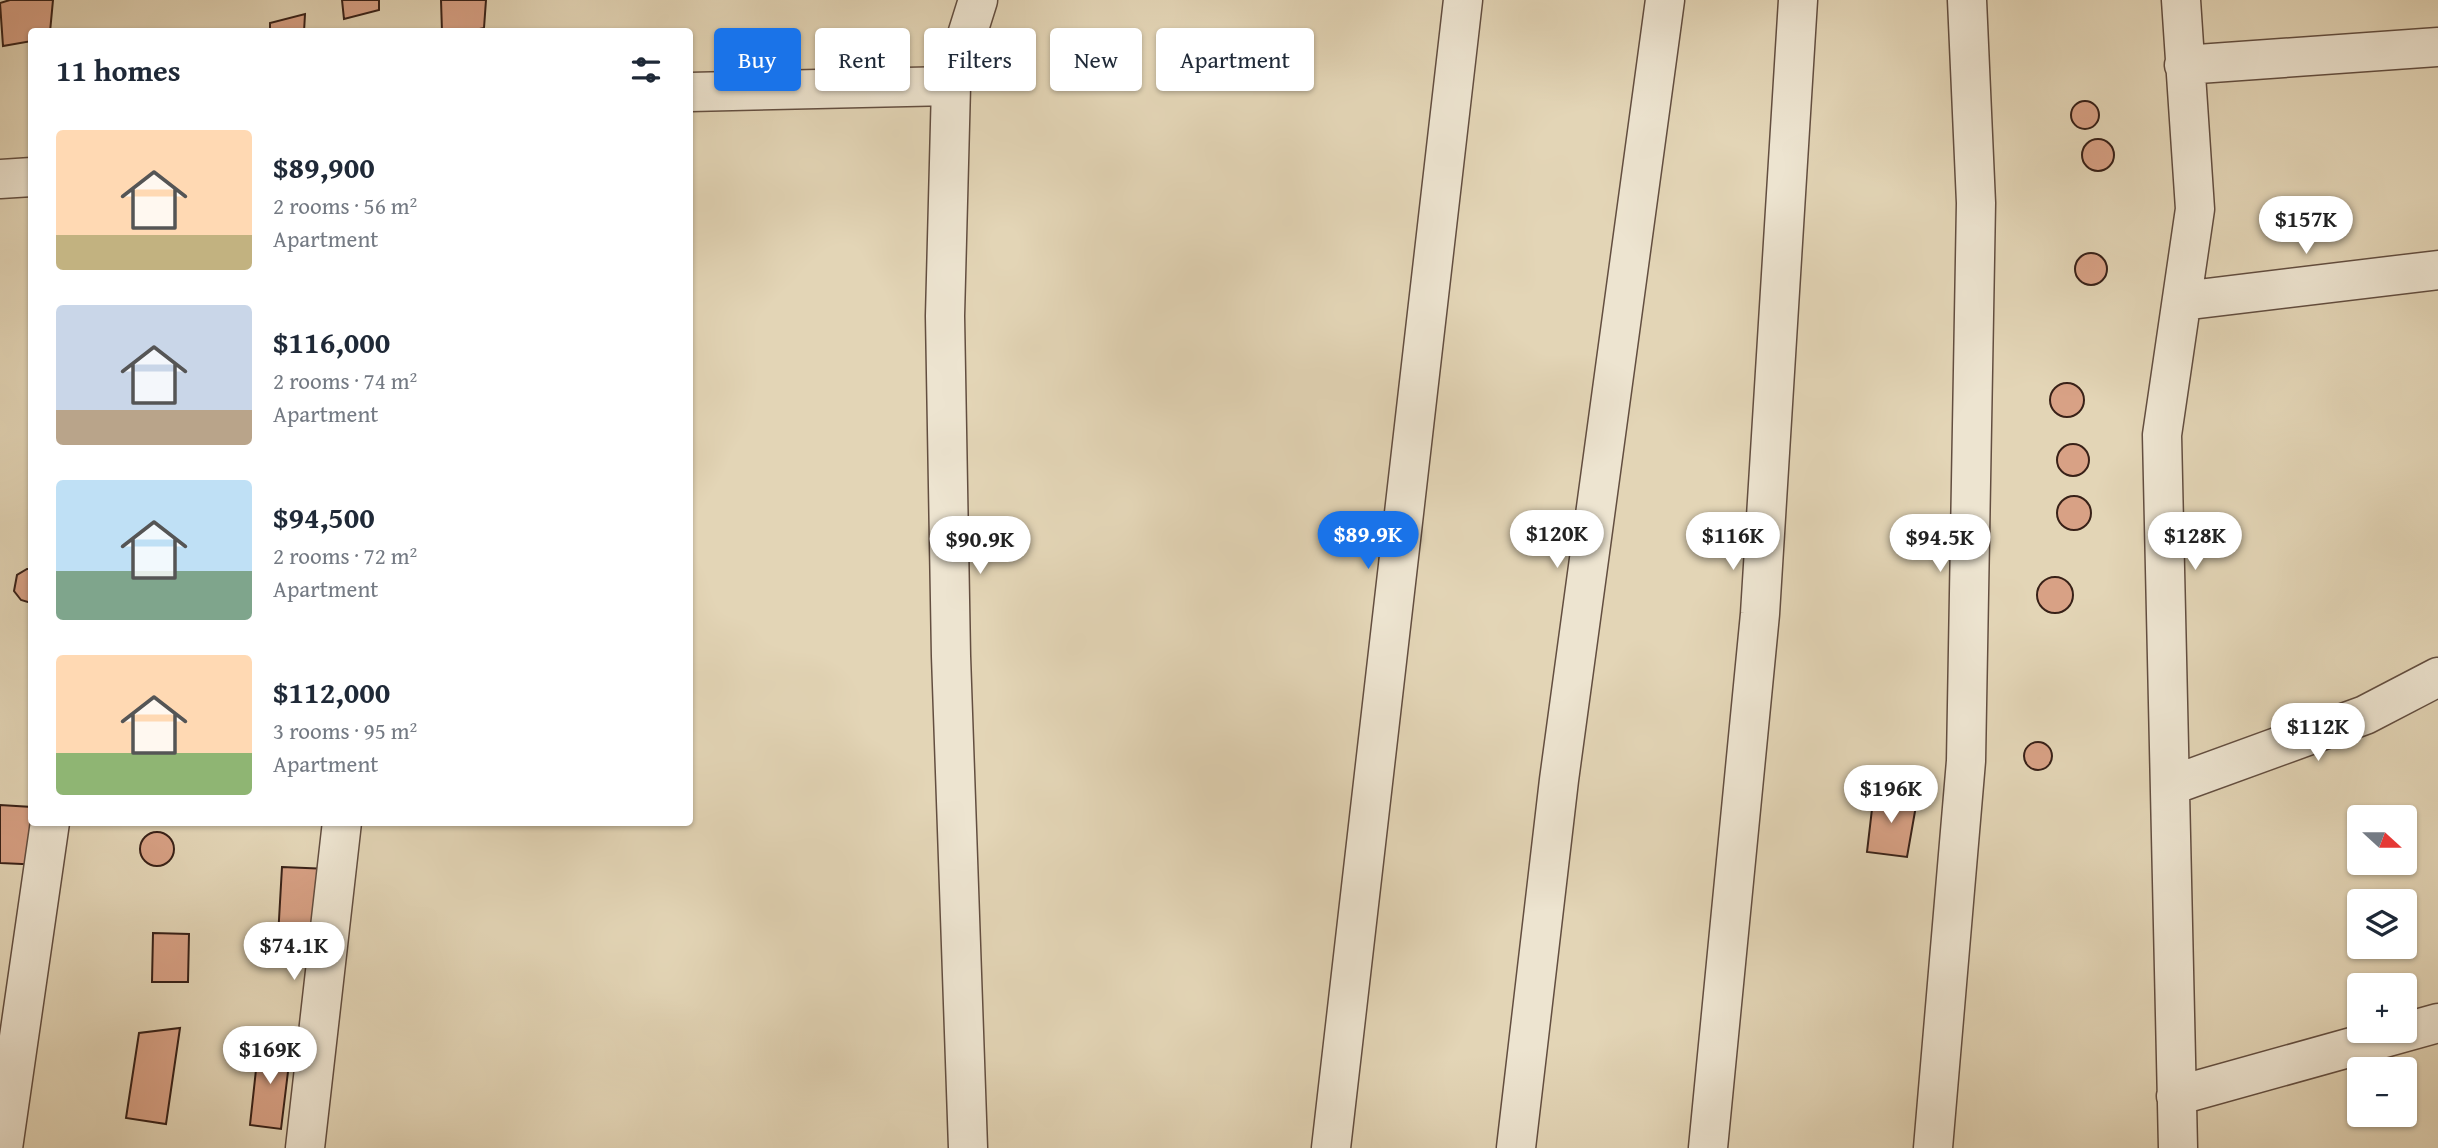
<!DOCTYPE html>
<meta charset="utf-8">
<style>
:root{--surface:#fff;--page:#f2f2f3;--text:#1f2937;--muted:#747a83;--accent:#1a73e8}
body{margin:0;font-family:"Gentium Book Plus",serif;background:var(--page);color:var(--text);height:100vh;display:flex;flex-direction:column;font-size:26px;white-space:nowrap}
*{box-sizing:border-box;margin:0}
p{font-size:23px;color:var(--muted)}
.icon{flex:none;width:38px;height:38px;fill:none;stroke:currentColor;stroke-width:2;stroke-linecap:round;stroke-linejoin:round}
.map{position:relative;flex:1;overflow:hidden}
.drawer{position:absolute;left:28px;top:28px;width:665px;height:798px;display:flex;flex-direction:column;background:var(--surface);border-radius:7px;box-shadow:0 2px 5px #0004}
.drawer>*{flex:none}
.hud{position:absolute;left:714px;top:28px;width:665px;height:63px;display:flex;gap:14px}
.needle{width:46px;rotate:111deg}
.fabs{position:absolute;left:2347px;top:805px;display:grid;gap:14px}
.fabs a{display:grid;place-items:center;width:70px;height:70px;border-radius:7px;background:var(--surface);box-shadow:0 2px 5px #0004;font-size:35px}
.price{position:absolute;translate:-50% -60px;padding:0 16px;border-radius:24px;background:#fff;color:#222;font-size:23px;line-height:46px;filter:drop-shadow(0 2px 4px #0008)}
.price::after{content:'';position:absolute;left:50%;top:42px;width:21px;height:16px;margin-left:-10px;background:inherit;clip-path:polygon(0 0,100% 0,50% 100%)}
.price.current{background:var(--accent);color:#fff}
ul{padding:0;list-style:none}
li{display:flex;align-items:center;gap:21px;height:175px;padding:0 28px}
li span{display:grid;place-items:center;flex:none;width:196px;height:140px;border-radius:7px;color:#555}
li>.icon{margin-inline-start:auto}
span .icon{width:84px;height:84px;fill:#fffc;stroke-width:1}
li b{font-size:30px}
h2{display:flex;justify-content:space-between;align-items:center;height:84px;padding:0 28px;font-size:30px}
.pill{padding:0 24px;border-radius:7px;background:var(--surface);box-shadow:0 2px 5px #0004;font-size:24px;line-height:63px}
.pill.current{background:var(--accent);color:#fff}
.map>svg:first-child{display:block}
.building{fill:#d8a185;stroke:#382118;stroke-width:2}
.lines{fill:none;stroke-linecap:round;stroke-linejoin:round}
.minor-casing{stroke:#634e40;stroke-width:41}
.minor{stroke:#ede4d0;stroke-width:38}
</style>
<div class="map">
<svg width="2438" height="1148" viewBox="0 0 2438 1148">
<rect width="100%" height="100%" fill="#e3d5b6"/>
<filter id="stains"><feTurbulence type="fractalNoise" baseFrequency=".00286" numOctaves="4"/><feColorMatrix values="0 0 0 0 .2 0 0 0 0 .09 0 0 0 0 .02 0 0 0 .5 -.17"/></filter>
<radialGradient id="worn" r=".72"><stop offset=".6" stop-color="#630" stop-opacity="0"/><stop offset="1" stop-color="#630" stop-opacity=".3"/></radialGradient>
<path class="building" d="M10,0H53L50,32H32V41L3,46L0,3Z
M342,0H379V10L344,19Z
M441,0H486L484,28L466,32H442Z
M305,14L304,32H270V23Z
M2071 115a14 14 0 1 1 28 0a14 14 0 1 1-28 0Z
M2082 155a16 16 0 1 1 32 0a16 16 0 1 1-32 0Z
M2075 269a16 16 0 1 1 32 0a16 16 0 1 1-32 0Z
M2050 400a17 17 0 1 1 34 0a17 17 0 1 1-34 0Z
M2057 460a16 16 0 1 1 32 0a16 16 0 1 1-32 0Z
M2057 513a17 17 0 1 1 34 0a17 17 0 1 1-34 0Z
M27,569H32L31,603L21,600L14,591L17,575Z
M2037 595a18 18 0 1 1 36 0a18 18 0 1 1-36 0Z
M2024 756a14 14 0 1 1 28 0a14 14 0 1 1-28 0Z
M1874,792L1917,800L1907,857L1867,852Z
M0,805L32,807V822L43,865L0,863Z
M140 849a17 17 0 1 1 34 0a17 17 0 1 1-34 0Z
M282,867L329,869L320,941L278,937Z
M153,933L189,934L188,982H152Z
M180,1028L166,1124L126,1118L139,1033Z
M259,1042L291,1047L281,1129L250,1125Z"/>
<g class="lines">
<defs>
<path id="minor" d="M2184,65L2438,47
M690,92L951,86
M0,179L32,177
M2182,301L2438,270
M2170,786L2365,715L2438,677
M2176,1096L2438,1023
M3,1148L50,822
M305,1148L342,822
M968,1148L951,656L945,316L951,86L978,0
M1331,1148L1463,0
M1516,1148L1559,780L1665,0
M1708,1148L1760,614L1798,0
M1933,1148L1966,761L1976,203L1967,0
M2178,1148L2162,435L2195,209L2181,0"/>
</defs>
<use href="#minor" class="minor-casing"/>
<use href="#minor" class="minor"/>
</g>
<rect width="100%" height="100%" filter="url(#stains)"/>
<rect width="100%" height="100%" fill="url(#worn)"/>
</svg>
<div class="fabs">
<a><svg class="needle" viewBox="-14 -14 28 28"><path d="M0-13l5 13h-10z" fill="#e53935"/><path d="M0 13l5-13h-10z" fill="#747a83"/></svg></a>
<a><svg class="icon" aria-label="layers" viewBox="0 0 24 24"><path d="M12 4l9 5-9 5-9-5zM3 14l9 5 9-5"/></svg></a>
<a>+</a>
<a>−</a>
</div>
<b class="price" style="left:2306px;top:256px">$157K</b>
<b class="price" style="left:1557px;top:570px">$120K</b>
<b class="price current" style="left:1368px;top:571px">$89.9K</b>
<b class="price" style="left:1733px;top:572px">$116K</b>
<b class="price" style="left:2195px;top:572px">$128K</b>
<b class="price" style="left:1940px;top:574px">$94.5K</b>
<b class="price" style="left:980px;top:576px">$90.9K</b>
<b class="price" style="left:2318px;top:763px">$112K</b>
<b class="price" style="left:1891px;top:825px">$196K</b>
<b class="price" style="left:294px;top:982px">$74.1K</b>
<b class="price" style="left:270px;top:1086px">$169K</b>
<div class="hud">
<a class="pill current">Buy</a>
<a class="pill">Rent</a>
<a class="pill">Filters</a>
<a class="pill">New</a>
<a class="pill">Apartment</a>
</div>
<section class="drawer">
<h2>11 homes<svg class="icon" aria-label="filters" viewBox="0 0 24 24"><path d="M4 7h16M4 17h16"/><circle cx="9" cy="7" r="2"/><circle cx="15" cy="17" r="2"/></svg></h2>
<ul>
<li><span style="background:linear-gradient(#ffd9b3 75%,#c2b280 0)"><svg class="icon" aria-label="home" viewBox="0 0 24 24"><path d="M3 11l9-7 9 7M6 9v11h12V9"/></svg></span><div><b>$89,900</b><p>2 rooms · 56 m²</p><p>Apartment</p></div></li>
<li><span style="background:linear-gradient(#c9d6e8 75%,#b9a48a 0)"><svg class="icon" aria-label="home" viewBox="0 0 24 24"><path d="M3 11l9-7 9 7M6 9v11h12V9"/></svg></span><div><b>$116,000</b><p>2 rooms · 74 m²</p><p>Apartment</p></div></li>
<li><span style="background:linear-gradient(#bfe0f5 65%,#7fa58c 0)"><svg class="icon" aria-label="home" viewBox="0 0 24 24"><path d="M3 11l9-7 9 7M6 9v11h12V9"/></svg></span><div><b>$94,500</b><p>2 rooms · 72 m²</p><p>Apartment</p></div></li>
<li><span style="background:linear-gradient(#ffd9b3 70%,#8fb573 0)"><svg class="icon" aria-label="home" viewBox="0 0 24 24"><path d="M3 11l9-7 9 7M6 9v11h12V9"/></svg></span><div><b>$112,000</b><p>3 rooms · 95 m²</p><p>Apartment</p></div></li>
</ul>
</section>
</div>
